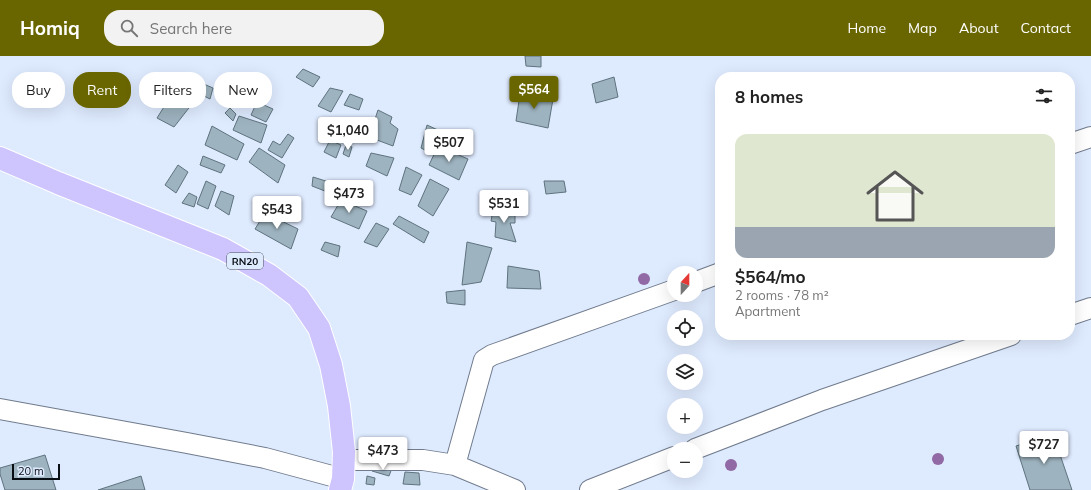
<!DOCTYPE html>
<meta charset="utf-8">
<style>
:root{--surface:#fff;--page:#f2f2f2;--text:#222;--muted:#767676;--accent:#696600}
body{margin:0;font-family:Mulish,sans-serif;background:var(--page);color:var(--text);height:100vh;display:flex;flex-direction:column;font-size:15px;white-space:nowrap}
*{box-sizing:border-box;margin:0}
p{font-size:13px;color:var(--muted)}
.icon{flex:none;width:22px;height:22px;fill:none;stroke:currentColor;stroke-width:2;stroke-linecap:round;stroke-linejoin:round}
.map{position:relative;flex:1;overflow:hidden}
.panel{position:absolute;left:715px;top:16px;width:360px;height:268px;display:flex;flex-direction:column;background:var(--surface);border-radius:16px;box-shadow:0 4px 16px #0002}
.panel>*{flex:none}
.guide{position:absolute;left:12px;top:16px;width:380px;height:36px;display:flex;gap:8px}
.needle{width:26px;rotate:21deg}
.tools{position:absolute;left:667px;top:210px;display:grid;gap:8px}
.tools a{display:grid;place-items:center;width:36px;height:36px;border-radius:50%;background:var(--surface);box-shadow:0 4px 16px #0002;font-size:20px}
.scale{position:absolute;left:12px;bottom:10px;width:48px;box-sizing:border-box;padding-left:4px;border:2px solid #090d14;border-top:0;font-size:11px;line-height:14px;white-space:nowrap;color:#090d14;-webkit-text-stroke:3px #deeafe;paint-order:stroke}
.price{position:absolute;translate:-50% -34px;padding:0 9px;border-radius:4px;background:#fff;color:#222;font-size:13px;line-height:26px;filter:drop-shadow(0 1px 2px #0008)}
.price::after{content:'';position:absolute;left:50%;top:24px;width:12px;height:9px;margin-left:-6px;background:inherit;clip-path:polygon(0 0,100% 0,50% 100%)}
.price.active{background:var(--accent);color:#fff}
ul{padding:0;list-style:none}
li{display:grid;align-content:center;gap:8px;height:212px;padding:0 20px}
li span{display:grid;place-items:center;height:124px;border-radius:12px;color:#555}
li>.icon{margin-inline-start:auto}
span .icon{width:72px;height:72px;fill:#fffc;stroke-width:1}
li b{font-size:17px}
h2{display:flex;justify-content:space-between;align-items:center;height:48px;padding:0 20px;font-size:17px}
.chip{padding:0 14px;border-radius:16px;background:var(--surface);box-shadow:0 4px 16px #0002;font-size:14px;line-height:36px}
.chip.active{background:var(--accent);color:#fff}
header{display:flex;align-items:center;gap:24px;box-sizing:border-box;height:56px;padding:0 20px;background:var(--accent);color:#fff}
header strong{font-size:19px}
nav{display:flex;gap:22px;margin-inline-start:auto;font-size:14px}
.search{width:280px;height:36px;background:var(--page);display:flex;align-items:center;gap:10px;box-sizing:border-box;padding:0 14px;border-radius:16px;color:var(--muted);font-size:15px}
.map>svg:first-child{display:block}
.building{fill:#9db3bf;stroke:#5e737e}
.lines{fill:none;stroke-linecap:round;stroke-linejoin:round}
.minor-casing{stroke:#707b8d;stroke-width:22}
.major-casing{stroke:#fff;stroke-width:24}
.minor{stroke:#fff;stroke-width:20}
.major{stroke:#cec4fe;stroke-width:22}
.tree{fill:#9069a5}
.labels{text-anchor:middle;dominant-baseline:central;stroke-width:3;stroke-linejoin:round;paint-order:stroke}
.shield{fill:#deeafe;stroke:#494f5a;stroke-width:1}
.shield-label{font-size:10px;font-weight:bold;fill:#090d14}
</style>
<header>
<strong>Homiq</strong>
<div class="search"><svg class="icon" aria-label="search" viewBox="0 0 24 24"><circle cx="10" cy="10" r="6"/><path d="M15 15l6 6"/></svg>Search here</div>
<nav><a>Home</a><a>Map</a><a>About</a><a>Contact</a></nav>
</header>
<div class="map">
<svg width="1091" height="434" viewBox="0 0 1091 434">
<rect width="100%" height="100%" fill="#deeafe"/>
<path class="building" d="M525,0H541V11L526,10Z
M303,13L320,21L313,31L296,21Z
M614,21L618,41L596,47L592,28Z
M192,23L213,32L210,43L188,32Z
M330,32L343,35L331,56L318,50Z
M172,38L192,48L174,71L157,62Z
M350,38L363,43L359,54L344,49Z
M520,38L553,43L548,72L516,65Z
M257,46L273,53L266,66L251,59Z
M230,52L236,58L233,65L225,57Z
M378,54L392,61L390,67L398,73L393,90L369,81Z
M239,60L267,69L261,87L233,74Z
M427,69L440,75L427,95L421,92Z
M212,70L244,88L237,104L205,89Z
M288,78L294,82L282,102L268,94L273,85L280,89Z
M330,84L341,89L336,102L324,96Z
M346,89L352,91L349,101L343,98Z
M438,90L468,103L459,124L429,109Z
M259,92L285,109L278,127L249,106Z
M371,97L394,102L387,120L366,110Z
M203,100L225,109L221,117L200,109Z
M178,109L188,116L176,137L165,129Z
M406,111L422,119L411,139L399,134Z
M313,121L332,127L330,137L312,130Z
M430,123L449,133L433,160L418,150Z
M206,125L216,130L208,153L197,148Z
M544,125H564L566,136L546,138Z
M221,135L234,140L229,159L215,150Z
M492,136L514,139L511,147H491Z
M189,137L197,141L194,151L182,147Z
M341,144L367,155L359,173L331,161Z
M493,154L515,155V167H510L516,186L495,181L496,166L491,165Z
M265,157L298,173L291,193L255,173Z
M399,160L429,176L424,187L393,168Z
M376,167L389,173L377,191L364,186Z
M325,186L340,190L338,201L321,194Z
M467,186L492,192L481,226L462,229Z
M508,210L539,215L541,233L507,232Z
M465,234V249L447,247L446,236Z
M1053,378L1072,434H1030L1016,390Z
M45,399L56,434H5L0,418V412Z
M374,411L392,412L389,420L372,415Z
M405,416L419,417L420,429L403,428Z
M141,420L145,434H98Z
M367,420L375,422L374,429L366,428Z"/>
<g class="lines">
<defs>
<path id="minor" d="M1070,88L1091,81
M696,226L720,217
M1070,259L1091,252
M0,353L187,387L265,402L343,423
M695,393L822,344L1011,279
M343,404H423L455,409L515,434
M455,409L484,304L492,299L674,234
M590,434L674,401"/>
<path id="major" d="M0,102L58,127L223,193L269,219L298,241L319,272L331,309L339,350L344,396L343,423L340,434"/>
</defs>
<use href="#minor" class="minor-casing"/>
<use href="#major" class="major-casing"/>
<use href="#minor" class="minor"/>
<use href="#major" class="major"/>
</g>
<g class="tree">
<circle cx="644" cy="223" r="6"/>
<circle cx="938" cy="403" r="6"/>
<circle cx="731" cy="409" r="6"/>
</g>
<g class="labels">
<rect class="shield" x="227" y="197" width="36" height="16" rx="3"/>
<g class="shield-label">
<text x="245" y="205">RN20</text>
</g>
</g>
</svg>
<div class="tools">
<a><svg class="needle" viewBox="-14 -14 28 28"><path d="M0-13l5 13h-10z" fill="#e53935"/><path d="M0 13l5-13h-10z" fill="#767676"/></svg></a>
<a><svg class="icon" aria-label="locate" viewBox="0 0 24 24"><circle cx="12" cy="12" r="6"/><path d="M12 2v4M12 18v4M2 12h4M18 12h4"/></svg></a>
<a><svg class="icon" aria-label="layers" viewBox="0 0 24 24"><path d="M12 4l9 5-9 5-9-5zM3 14l9 5 9-5"/></svg></a>
<a>+</a>
<a>−</a>
</div>
<div class="scale">20 m</div>
<b class="price active" style="left:534px;top:54px">$564</b>
<b class="price" style="left:348px;top:95px">$1,040</b>
<b class="price" style="left:449px;top:107px">$507</b>
<b class="price" style="left:349px;top:158px">$473</b>
<b class="price" style="left:504px;top:168px">$531</b>
<b class="price" style="left:277px;top:174px">$543</b>
<b class="price" style="left:1044px;top:409px">$727</b>
<b class="price" style="left:383px;top:415px">$473</b>
<div class="guide">
<a class="chip">Buy</a>
<a class="chip active">Rent</a>
<a class="chip">Filters</a>
<a class="chip">New</a>
</div>
<section class="panel">
<h2>8 homes<svg class="icon" aria-label="filters" viewBox="0 0 24 24"><path d="M4 7h16M4 17h16"/><circle cx="9" cy="7" r="2"/><circle cx="15" cy="17" r="2"/></svg></h2>
<ul>
<li><span style="background:linear-gradient(#dfe7d0 75%,#9aa5b1 0)"><svg class="icon" aria-label="home" viewBox="0 0 24 24"><path d="M3 11l9-7 9 7M6 9v11h12V9"/></svg></span><div><b>$564/mo</b><p>2 rooms · 78 m²</p><p>Apartment</p></div></li>
</ul>
</section>
</div>
